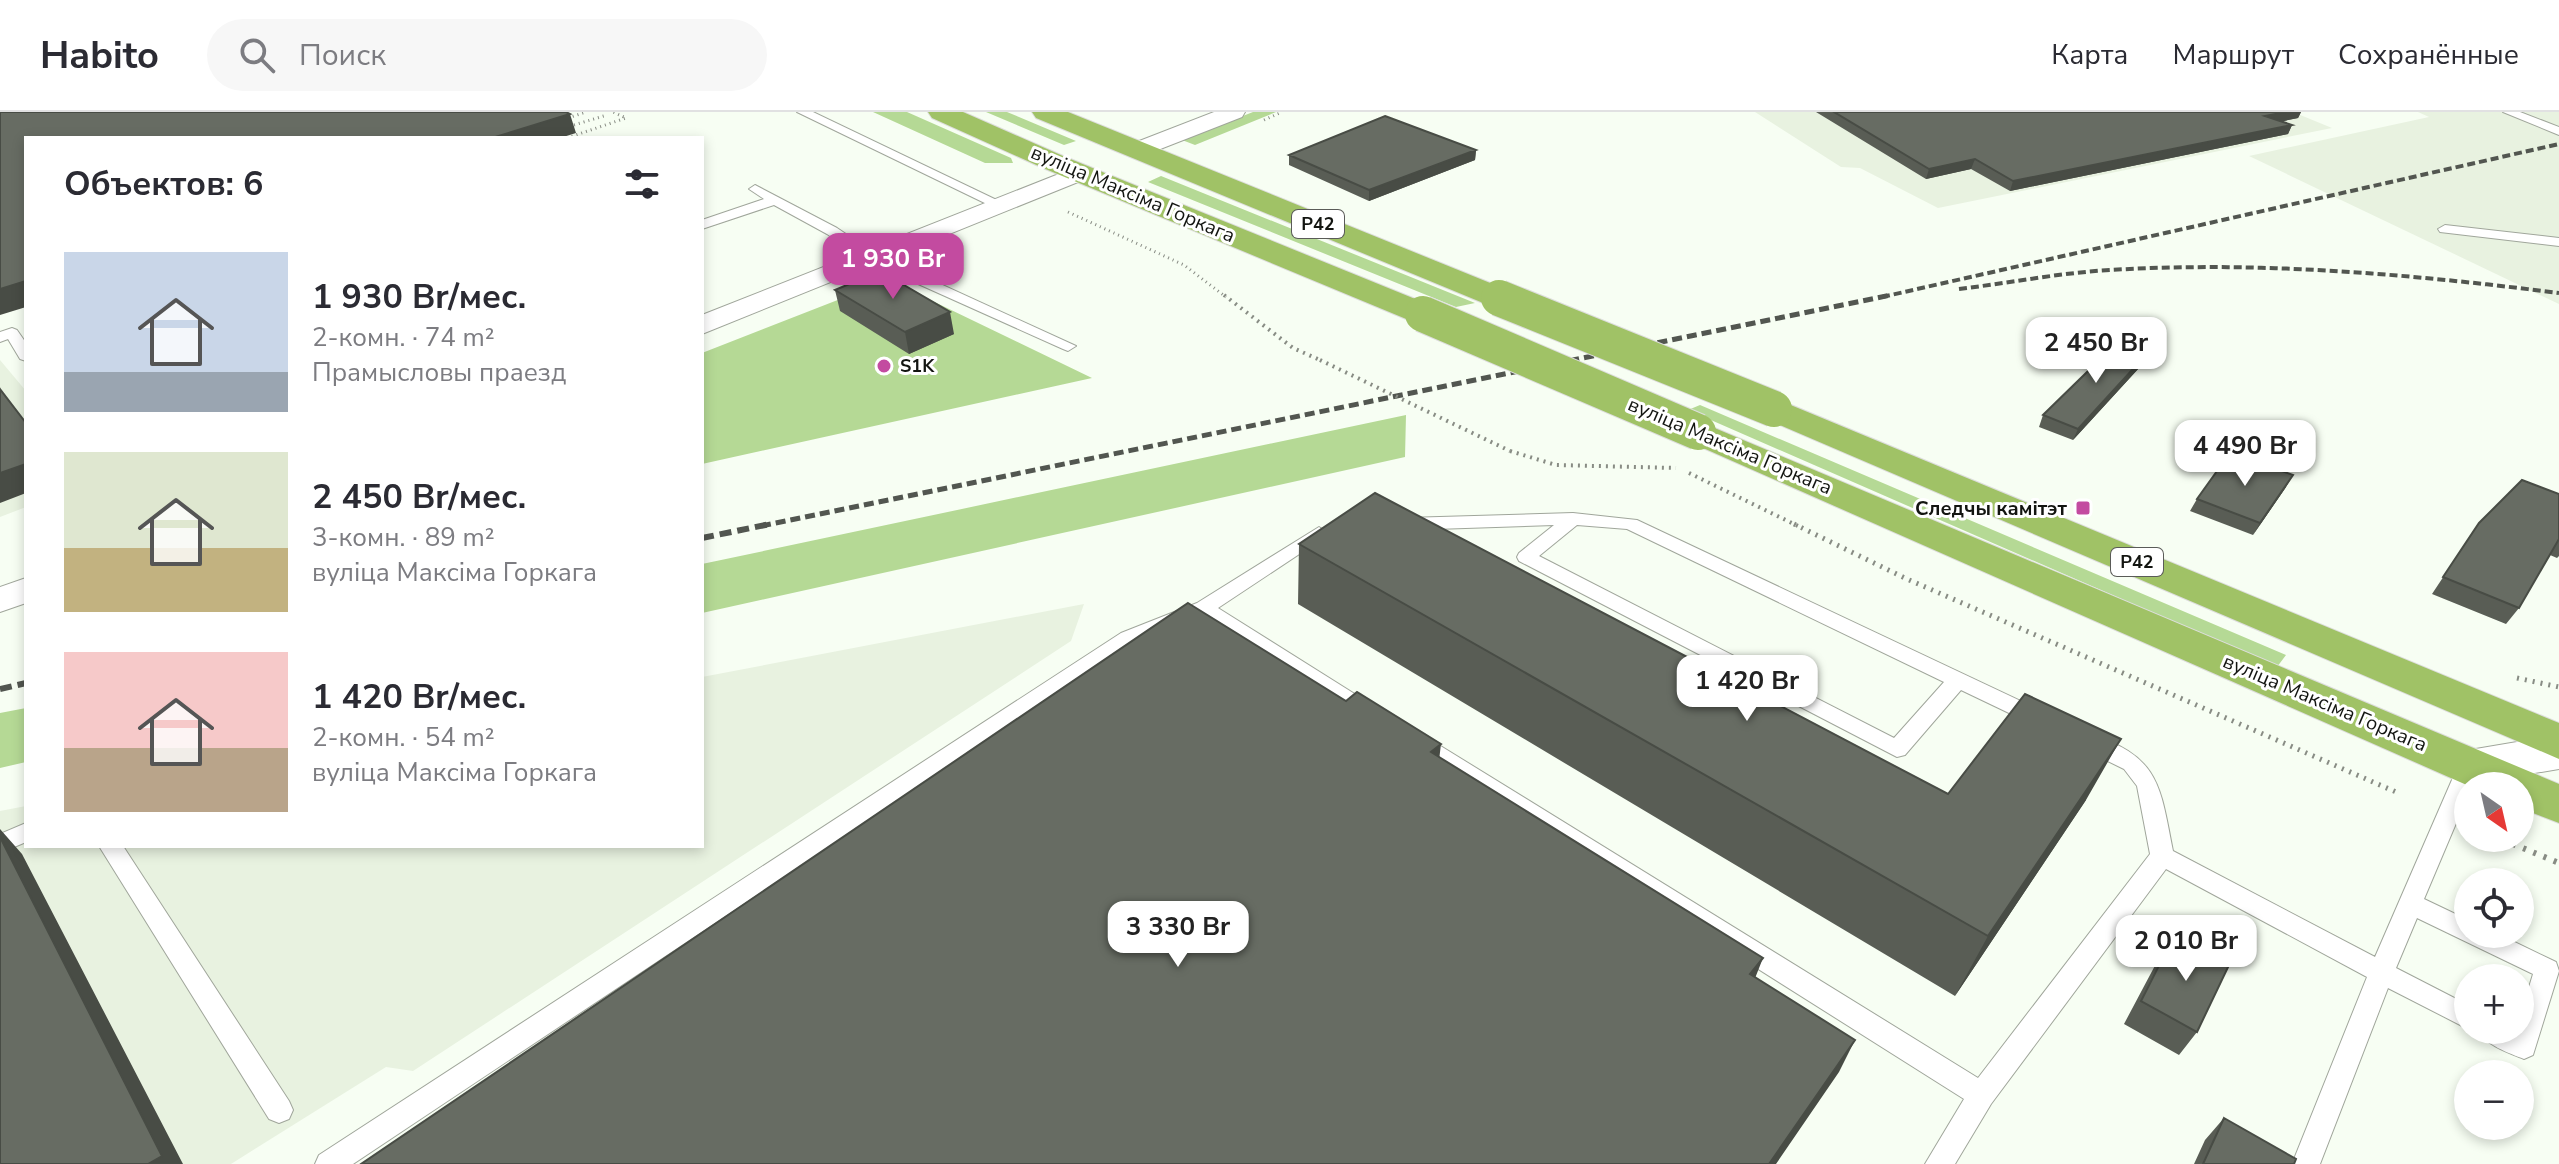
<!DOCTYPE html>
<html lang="ru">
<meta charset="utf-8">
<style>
:root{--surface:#fff;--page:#f7f7f7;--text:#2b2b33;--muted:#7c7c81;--line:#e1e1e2;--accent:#c34ba0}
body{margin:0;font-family:"Nunito Sans",sans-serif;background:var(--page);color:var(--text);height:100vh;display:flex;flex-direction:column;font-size:30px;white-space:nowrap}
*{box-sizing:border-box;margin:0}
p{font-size:26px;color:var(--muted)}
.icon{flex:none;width:44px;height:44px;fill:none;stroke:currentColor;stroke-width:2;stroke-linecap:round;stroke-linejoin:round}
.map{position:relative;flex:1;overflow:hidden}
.side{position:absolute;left:24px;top:24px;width:680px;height:712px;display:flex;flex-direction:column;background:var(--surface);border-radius:0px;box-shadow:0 4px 12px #0003}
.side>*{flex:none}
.needle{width:52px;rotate:146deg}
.fabs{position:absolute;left:2454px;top:660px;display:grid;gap:16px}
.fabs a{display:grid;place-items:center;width:80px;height:80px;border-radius:50%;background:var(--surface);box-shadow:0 4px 12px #0003;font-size:40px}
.price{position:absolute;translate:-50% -68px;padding:0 18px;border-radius:16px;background:#fff;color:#222;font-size:26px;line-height:52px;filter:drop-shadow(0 2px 4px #0008)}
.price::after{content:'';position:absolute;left:50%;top:48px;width:24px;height:18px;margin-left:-12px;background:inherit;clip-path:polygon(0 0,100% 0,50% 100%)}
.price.selected{background:var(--accent);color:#fff}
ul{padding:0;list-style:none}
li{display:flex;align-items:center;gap:24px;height:200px;padding:0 40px}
li span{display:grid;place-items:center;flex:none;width:224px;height:160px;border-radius:0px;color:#555}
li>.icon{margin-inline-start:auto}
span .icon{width:96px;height:96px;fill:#fffc;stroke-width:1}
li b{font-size:34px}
h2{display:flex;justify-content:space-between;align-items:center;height:96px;padding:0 40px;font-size:34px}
header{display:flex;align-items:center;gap:48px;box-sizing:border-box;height:112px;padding:0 40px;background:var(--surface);border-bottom:2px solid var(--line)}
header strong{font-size:38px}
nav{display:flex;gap:44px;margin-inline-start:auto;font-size:28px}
.search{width:560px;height:72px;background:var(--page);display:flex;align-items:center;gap:20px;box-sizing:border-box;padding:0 28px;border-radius:44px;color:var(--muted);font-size:30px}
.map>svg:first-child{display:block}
.built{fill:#e8f2e0}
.green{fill:#b5d995}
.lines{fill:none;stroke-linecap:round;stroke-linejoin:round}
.lane-casing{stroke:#a0a69b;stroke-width:2}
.street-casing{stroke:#a0a69b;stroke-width:2}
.secondary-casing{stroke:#a0a69b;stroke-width:2}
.primary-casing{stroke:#dedede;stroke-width:2}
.path-far3{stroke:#888c84;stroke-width:3;stroke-dasharray:1 4;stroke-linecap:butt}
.path-far2{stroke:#888c84;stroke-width:4;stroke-dasharray:2 5;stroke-linecap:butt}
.path-far1{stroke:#888c84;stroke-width:5;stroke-dasharray:2 6;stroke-linecap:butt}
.path{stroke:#888c84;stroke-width:6;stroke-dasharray:3 8;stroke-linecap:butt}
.lane{fill:#fff;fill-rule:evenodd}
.street{fill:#fff;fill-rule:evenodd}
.secondary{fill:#fff;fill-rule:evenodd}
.primary{fill:#a0c266;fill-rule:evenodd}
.rail-far2{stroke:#525650;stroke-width:4;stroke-dasharray:8 4;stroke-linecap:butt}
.rail-far1{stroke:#525650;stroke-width:5;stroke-dasharray:10 5;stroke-linecap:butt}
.rail{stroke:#525650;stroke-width:6;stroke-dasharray:12 6;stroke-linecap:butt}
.primary-bridge-casing{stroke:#dedede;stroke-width:38;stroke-linecap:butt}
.path-bridge{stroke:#888c84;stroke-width:4;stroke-dasharray:2 5;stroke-linecap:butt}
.primary-bridge{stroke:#a0c266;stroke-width:36}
.wall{fill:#595d55}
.shaded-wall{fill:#484c45}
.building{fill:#676c63;stroke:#484c45;stroke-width:2}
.poi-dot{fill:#c34ba0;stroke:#fff;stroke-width:3}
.labels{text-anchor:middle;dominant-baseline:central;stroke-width:6;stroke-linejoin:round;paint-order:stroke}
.shield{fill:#fff;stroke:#5a5b58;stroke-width:2}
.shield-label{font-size:18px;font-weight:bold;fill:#131511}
.far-poi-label{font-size:18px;font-weight:bold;fill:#131511;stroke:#fff;text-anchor:start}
.street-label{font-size:20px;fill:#131511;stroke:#fff}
.poi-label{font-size:20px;font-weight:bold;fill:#131511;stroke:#fff;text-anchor:end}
</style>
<header>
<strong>Habito</strong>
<div class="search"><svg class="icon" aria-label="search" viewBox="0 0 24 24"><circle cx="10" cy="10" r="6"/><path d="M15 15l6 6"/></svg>Поиск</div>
<nav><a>Карта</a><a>Маршрут</a><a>Сохранённые</a></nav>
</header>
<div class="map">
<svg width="2559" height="1052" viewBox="0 0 2559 1052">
<rect width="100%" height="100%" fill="#f7fef3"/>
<path class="built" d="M1755,0H2293L2332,16L1938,96L1860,56L1841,55Z
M2418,0H2559V192L2249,44L2429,5Z
M0,248L26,279V395L0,405Z
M1084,492L1071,529L413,959L386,955L231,1052H0V699L26,694V734H702V565Z"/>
<path class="green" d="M873,0H907L1011,46L1013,51H985Z
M986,0H1007L1076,29L1064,33Z
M1253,0H1276L1195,33L1182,28Z
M1161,64L1475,191L1456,195L1148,70Z
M889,168L1092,266L702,352V241Z
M1700,293L2286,543L2277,555L1688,298Z
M1406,303L1405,345L702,501V452Z
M26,596V650L0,656V601Z"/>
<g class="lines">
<defs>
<path id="lane" d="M797,0H813L1005,92L993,95Z
M2503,0H2520L2559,15V23Z
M755,73L837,116L877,143L1076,234L1068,239L1063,237L867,149L827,122L774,93L702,117V108L764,87L749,77Z
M2445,113L2559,126V134L2440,120L2438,117Z
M12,216L17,218L26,231V249L20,247L8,227L0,230V220Z
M1573,401L1637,408L2046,601L2049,606L2046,611H2030L1961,578L1905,643L1897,645L1519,449L1517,445L1519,441L1554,413L1405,418L1396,412L1405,406ZM1577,413L1627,417L1944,570L1894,626L1539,444Z
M1319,415L1328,421L1325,425L1218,496L1377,596L1381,601L1377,606H1363L1202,504L1135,531L353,1052H315L319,1043L1121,521L1197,491Z
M2089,622C2160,644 2160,674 2173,739L2375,845L2458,654L2461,648H2477L2480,654L2472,674H2468V683L2424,787L2468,808V822H2498L2556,850L2559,859L2533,943L2524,947C2509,941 2485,933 2478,918H2520V905L2533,862L2417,806L2396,856L2468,893V917L2388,876L2320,1052H2292L2367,865L2166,757L1991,992L1955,1052H1925L1964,987L1410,637L1407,631L1410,625H1426L1978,966L2150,742L2137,674L2124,657L2081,636L2078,630L2081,624Z
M26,711V730L0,741V722Z
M99,734H123L289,989L293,998L289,1007L279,1011L269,1007Z"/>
<path id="street" d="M1214,0H1245L1242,5L1145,43H1129L1125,38L1129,33Z
M1079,54L1088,56L1091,61L1088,66L702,222V203Z
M26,466V491L0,500V475Z"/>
<path id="secondary" d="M2559,623V657L2469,672L2452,667L2445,654L2452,641Z"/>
<path id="primary" d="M928,0H963L1063,44L1435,195L1439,202L1435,209L1423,212L1411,209L1043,56L932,6Z
M1032,0H1068L1510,179L1515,186L1510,193L1499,196L1488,193L1036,6Z
M1774,286L2559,611V647L1761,305L1756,297L1761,289Z
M1698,309L2559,672V711L2520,696V674H2469L1685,328L1680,320L1685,312Z"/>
</defs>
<use href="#lane" class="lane-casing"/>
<use href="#street" class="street-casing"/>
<use href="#secondary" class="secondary-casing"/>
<use href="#primary" class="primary-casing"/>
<path class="path-far3" d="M568,6L586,0
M1264,8L1282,0
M570,10L574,13L607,3
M567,26L626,6L613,0
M1068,100L1184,153L1226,185"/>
<path class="path-far2" d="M1224,183L1293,236L1320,248
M1510,339L1556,353L1676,356
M1689,361L1798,414"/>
<path class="path-far1" d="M1794,412L1907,467L2396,680
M2517,566L2559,575"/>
<path class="path" d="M2513,732L2559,751"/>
<use href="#lane" class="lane"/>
<use href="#street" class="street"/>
<use href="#secondary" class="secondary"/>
<use href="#primary" class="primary"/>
<path class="rail-far2" d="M1959,177C2009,171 2059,161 2110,158C2260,149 2410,162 2559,181
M1882,185L2559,32"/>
<path class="rail-far1" d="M761,414L1891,183"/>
<path class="rail" d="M702,426L770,412
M0,577L26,571"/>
<defs>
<path id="primary-bridge" d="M1499,186L1774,297
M1423,202L1698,320"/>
</defs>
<use href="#primary-bridge" class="primary-bridge-casing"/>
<path class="path-bridge" d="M1320,248L1510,339"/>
<use href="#primary-bridge" class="primary-bridge"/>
</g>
<path class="wall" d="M1816,0H2301L2298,6L2282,9L2292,13L2288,22L2010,79L1971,57L1926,67Z
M1476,38L1475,48L1369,89L1289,53V43Z
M835,178L954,222L909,242L840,199Z
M2144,245L2139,256L2073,328L2039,315L2043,303Z
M2286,375L2253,423L2190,399L2197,387Z
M2559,382V444L2557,446L2550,443L2519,496L2506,512L2432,482L2479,411Z
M1299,432L1948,682L2086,688L1955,884L1298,492Z
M2175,822L2197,920L2179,943L2124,912L2159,846Z
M2224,1006L2294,1052H2194L2205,1028Z"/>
<path class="shaded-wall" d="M2286,0H2301L2298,6L2261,14L2265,4Z
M570,2L576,21L560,26H492Z
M2292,13L2288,22L2010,79L2013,69Z
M1476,38L1475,48L1369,89V78Z
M1975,47L1971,57L1926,67L1929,57Z
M26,169V195L0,203V177Z
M950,200L954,222L909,242L905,220Z
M2144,245L2139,256L2073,328L2078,317Z
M26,352V381L0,391V361Z
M2293,363L2286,375L2253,423L2260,411Z
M2121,627L2086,688L1955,884L1988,824Z
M1441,632L1437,665L1431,640Z
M0,717L22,742L183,1052H148L0,725Z
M1763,846L1750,879V862Z
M1855,928L1839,960L1776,1052H1769Z"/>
<path class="building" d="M0,0H566L570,2L492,26H26V169L0,177Z
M1834,0H2286L2265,4L2292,13L2013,69L1975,47L1929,57Z
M1385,4L1476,38L1369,78L1289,43Z
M880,159L950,200L905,220L835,178Z
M2123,225L2144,245L2078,317L2043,303Z
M0,277L26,311V352L0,361Z
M2230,341L2293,363L2260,411L2197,387Z
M2522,368L2559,382V427L2519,496L2443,465L2479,411Z
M1375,381L1948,682L2025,582L2121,627L1988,824L1299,432Z
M1188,491L1346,589L1357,580L1441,632L1431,640L1763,846L1750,862L1855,928L1769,1052H361Z
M0,725L162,1044L148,1052H0Z
M2175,822L2230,851L2197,920L2141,889Z
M2224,1006L2296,1047L2294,1052H2203Z"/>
<g class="poi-dot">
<circle cx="884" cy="254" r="8"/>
<rect x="2075" y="388" width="16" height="16" rx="4"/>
</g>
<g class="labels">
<g class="shield">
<rect x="1292" y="98" width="52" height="28" rx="6"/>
<rect x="2111" y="436" width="52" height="28" rx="6"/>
</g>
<g class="shield-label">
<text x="1318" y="112">Р42</text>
<text x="2137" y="450">Р42</text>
</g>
<g class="far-poi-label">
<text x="900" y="254">S1K</text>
</g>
<g class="street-label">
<text transform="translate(1133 82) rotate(23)">вуліца Максіма Горкага</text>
<text transform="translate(1730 334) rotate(23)">вуліца Максіма Горкага</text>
<text transform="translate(2325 591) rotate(23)">вуліца Максіма Горкага</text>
</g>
<g class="poi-label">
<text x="2067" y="396">Следчы камітэт</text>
</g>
</g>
</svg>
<div class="fabs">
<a><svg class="needle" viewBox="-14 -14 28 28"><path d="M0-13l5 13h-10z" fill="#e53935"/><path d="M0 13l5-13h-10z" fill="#7c7c81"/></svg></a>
<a><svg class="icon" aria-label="locate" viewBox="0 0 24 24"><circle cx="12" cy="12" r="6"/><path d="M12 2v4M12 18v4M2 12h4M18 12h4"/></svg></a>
<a>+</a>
<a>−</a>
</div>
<b class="price selected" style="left:893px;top:189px">1 930 Br</b>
<b class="price" style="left:2096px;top:273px">2 450 Br</b>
<b class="price" style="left:2245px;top:376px">4 490 Br</b>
<b class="price" style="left:1747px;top:611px">1 420 Br</b>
<b class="price" style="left:1178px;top:857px">3 330 Br</b>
<b class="price" style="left:2186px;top:871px">2 010 Br</b>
<section class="side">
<h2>Объектов: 6<svg class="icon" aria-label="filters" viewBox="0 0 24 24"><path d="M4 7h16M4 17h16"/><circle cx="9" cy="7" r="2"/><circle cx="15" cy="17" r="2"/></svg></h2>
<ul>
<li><span style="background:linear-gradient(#c9d6e8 75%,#9aa5b1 0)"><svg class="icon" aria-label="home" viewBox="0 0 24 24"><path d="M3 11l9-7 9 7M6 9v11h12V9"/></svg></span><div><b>1 930 Br/мес.</b><p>2-комн. · 74 m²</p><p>Прамысловы праезд</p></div></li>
<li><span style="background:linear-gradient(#dfe7d0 60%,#c2b280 0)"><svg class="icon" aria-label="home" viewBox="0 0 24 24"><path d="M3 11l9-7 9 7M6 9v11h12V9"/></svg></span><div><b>2 450 Br/мес.</b><p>3-комн. · 89 m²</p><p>вуліца Максіма Горкага</p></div></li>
<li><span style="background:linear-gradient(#f6c9c9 60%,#b9a48a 0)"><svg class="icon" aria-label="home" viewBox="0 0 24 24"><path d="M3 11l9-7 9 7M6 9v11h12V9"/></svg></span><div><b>1 420 Br/мес.</b><p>2-комн. · 54 m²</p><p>вуліца Максіма Горкага</p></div></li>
</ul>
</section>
</div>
